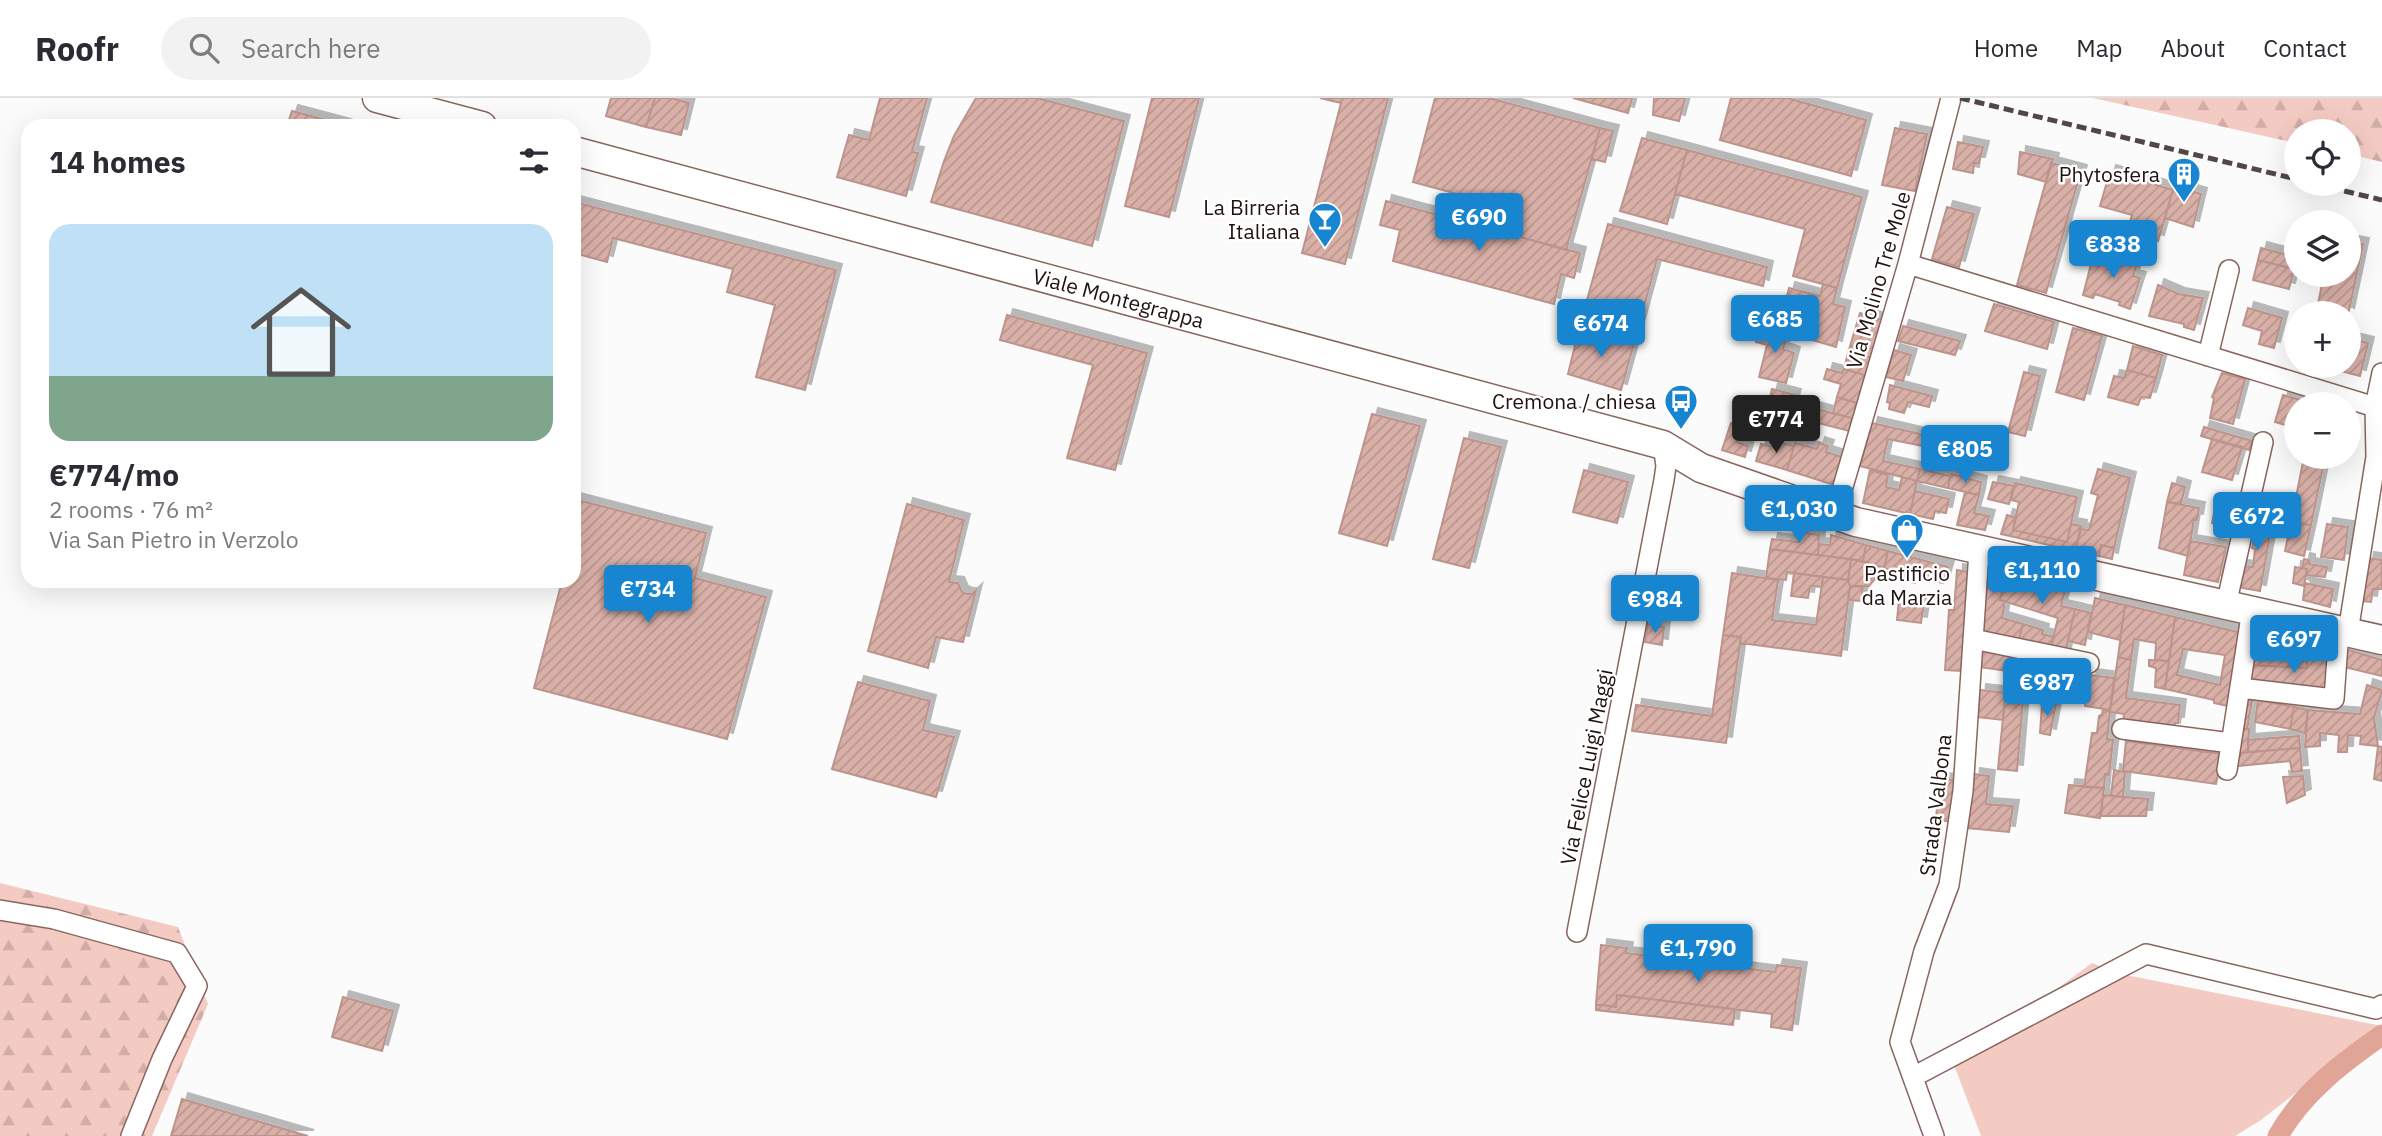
<!DOCTYPE html>
<meta charset="utf-8">
<style>
:root{--surface:#fff;--page:#f2f2f3;--text:#2b2b33;--muted:#7c7c81;--line:#e1e1e2;--accent:#1785cf}
body{margin:0;font-family:"IBM Plex Sans",sans-serif;background:var(--page);color:var(--text);height:100vh;display:flex;flex-direction:column;font-size:26px;white-space:nowrap}
*{box-sizing:border-box;margin:0}
p{font-size:23px;color:var(--muted)}
.icon{flex:none;width:38px;height:38px;fill:none;stroke:currentColor;stroke-width:2;stroke-linecap:round;stroke-linejoin:round}
.map{position:relative;flex:1;overflow:hidden}
.sheet{position:absolute;left:21px;top:21px;width:560px;height:469px;display:flex;flex-direction:column;background:var(--surface);border-radius:21px;box-shadow:0 7px 28px #0002}
.sheet>*{flex:none}
.controls{position:absolute;left:2284px;top:21px;display:grid;gap:14px}
.controls a{display:grid;place-items:center;width:77px;height:77px;border-radius:50%;background:var(--surface);box-shadow:0 7px 28px #0002;font-size:35px}
.price{position:absolute;translate:-50% -60px;padding:0 16px;border-radius:7px;background:var(--accent);color:#fff;font-size:23px;line-height:46px;filter:drop-shadow(0 2px 4px #0008)}
.price::after{content:'';position:absolute;left:50%;top:42px;width:21px;height:16px;margin-left:-10px;background:inherit;clip-path:polygon(0 0,100% 0,50% 100%)}
.price.selected{background:#222;color:#fff}
ul{padding:0;list-style:none}
li{display:grid;align-content:center;gap:14px;height:371px;padding:0 28px}
li span{display:grid;place-items:center;height:217px;border-radius:21px;color:#555}
li>.icon{margin-inline-start:auto}
span .icon{width:126px;height:126px;fill:#fffc;stroke-width:1}
li b{font-size:30px}
h2{display:flex;justify-content:space-between;align-items:center;height:84px;padding:0 28px;font-size:30px}
header{display:flex;align-items:center;gap:42px;box-sizing:border-box;height:98px;padding:0 35px;background:var(--surface);border-bottom:2px solid var(--line)}
header strong{font-size:33px}
nav{display:flex;gap:38px;margin-inline-start:auto;font-size:24px}
.search{width:490px;height:63px;background:var(--page);display:flex;align-items:center;gap:18px;box-sizing:border-box;padding:0 24px;border-radius:38px;color:var(--muted);font-size:26px}
.map>svg:first-child{display:block}
.green{fill:#f3cbc3}
.forest{fill:url(#forest-firs)}
.lines{fill:none;stroke-linecap:round;stroke-linejoin:round}
.canal{stroke:#e1a598;stroke-width:21}
.building{fill:url(#building-hatch);stroke:#bc948c;stroke-width:2;fill-rule:evenodd;filter:url(#shadow)}
.street-casing{stroke:#8a655e;stroke-width:22}
.secondary-casing{stroke:#8a655e;stroke-width:31}
.street{stroke:#fff;stroke-width:19}
.secondary{stroke:#fff;stroke-width:28}
.rail{stroke:#524745;stroke-width:5;stroke-dasharray:10 5;stroke-linecap:butt}
.labels{text-anchor:middle;dominant-baseline:central;stroke-width:5;stroke-linejoin:round;paint-order:stroke}
.poi-label{font-size:21px;fill:#20120f;stroke:#fff;text-anchor:end}
.street-label{font-size:21px;fill:#20120f;stroke:#fff}
</style>
<header>
<strong>Roofr</strong>
<div class="search"><svg class="icon" aria-label="search" viewBox="0 0 24 24"><circle cx="10" cy="10" r="6"/><path d="M15 15l6 6"/></svg>Search here</div>
<nav><a>Home</a><a>Map</a><a>About</a><a>Contact</a></nav>
</header>
<div class="map">
<svg width="2382" height="1038" viewBox="0 0 2382 1038">
<defs>
<pattern id="forest-firs" width="22" height="20" patternUnits="userSpaceOnUse" patternTransform="scale(1.75)"><rect width="22" height="20" fill="#f3cbc3"/><path d="M5 1l3.5 6h-7zM16 11l3.5 6h-7z" fill="#d0ada6"/></pattern>
<pattern id="building-hatch" width="6" height="6" patternUnits="userSpaceOnUse" patternTransform="scale(1.75)"><rect width="6" height="6" fill="#d9b0a8"/><path d="M-1 1l2-2M0 6l6-6M5 7l2-2" fill="none" stroke="#ba968f"/></pattern>
<filter id="shadow"><feDropShadow dx="6" dy="-6" stdDeviation="0" flood-color="#0004"/></filter>
</defs>
<rect width="100%" height="100%" fill="#fbfbfb"/>
<path class="green" d="M2092,865L2121,876L2382,928L2261,1022L2235,1038H1981L1954,967Z"/>
<path class="forest" d="M2093,0H2382V64L2349,56L2348,33H2296V45Z
M0,785L178,829L208,906L152,1038H0Z"/>
<g class="lines">
<path class="canal" d="M2278,1038C2302,995 2342,965 2382,937"/>
</g>
<path class="building" d="M611,0H655L646,29L606,18Z
M655,0H671L689,5L681,37L646,29Z
M880,0H927L912,54L918,55L906,98L837,79L849,37L869,42Z
M976,0H1037L1124,23L1092,148L931,104L944,63L954,38Z
M1152,0H1199L1169,119L1125,108Z
M1320,0H1388L1345,166L1302,155L1341,5Z
M1435,0H1489L1600,30L1566,152L1481,128L1487,104L1413,84Z
M1573,0H1632L1628,15Z
M1654,0H1685L1679,23L1653,17Z
M1731,0H1787L1866,22L1851,78L1720,42Z
M292,13L345,27L344,28H287Z
M1600,30L1613,33L1605,64L1592,61Z
M1895,30L1927,36L1915,93L1882,87Z
M1642,40L1687,52L1667,126L1620,113Z
M1958,44L1983,49L1979,65H1974L1973,75L1953,71Z
M1687,52L1862,99L1837,190L1793,178L1805,131L1675,96Z
M2020,54L2053,61L2046,84L2018,76Z
M2051,65L2081,73L2046,195L2017,187Z
M2110,73L2173,92L2158,143L2127,134L2132,117L2100,108Z
M2174,88L2201,96L2193,129L2165,120Z
M1386,103L1580,155L1574,180L1561,176L1554,206L1393,163L1400,132L1380,127Z
M574,104L836,172L805,292L756,279L775,207L727,194L733,171L613,140L607,164L574,155Z
M1947,109L1974,116L1959,169L1932,161Z
M1608,126L1767,169L1763,188L1657,161L1634,245L1579,231Z
M2348,143L2363,146L2348,217V215H2316L2324,177H2348Z
M2261,150L2296,159L2294,171L2258,162Z
M2102,155L2137,166L2133,178L2140,180L2130,211L2119,207L2120,204L2095,196L2093,200L2083,197L2091,166L2098,168Z
M2258,162L2294,171L2289,191L2253,182Z
M1823,186L1837,190L1833,206L1845,209L1836,249L1778,232L1789,190L1820,198Z
M2158,187L2179,196L2203,200L2194,232L2184,229V226L2149,218Z
M1994,206L2054,224L2047,251L1985,233Z
M2248,210L2282,220L2274,250L2259,246L2262,233L2243,227Z
M1860,215L1885,223L1874,260L1848,255Z
M1007,217L1147,255L1115,372L1067,360L1093,267L1000,242Z
M1760,227L1788,236L1783,251L1794,255L1786,285L1759,279L1767,247L1756,244Z
M1903,228L1960,243L1955,257L1898,243Z
M2073,230L2102,238L2084,302L2056,294Z
M1579,231L1634,245L1621,292L1568,276Z
M2348,240L2368,245L2360,278L2322,268H2348Z
M2133,248L2162,257L2156,280L2127,272Z
M1894,252L1911,257L1903,283L1886,279Z
M1848,255L1874,260L1868,278L1844,271Z
M1827,271L1842,275L1844,271L1868,278L1860,306L1837,299L1841,286L1824,281Z
M2127,272L2156,280L2150,300L2141,299L2138,307L2108,299L2114,278L2124,280Z
M2024,274L2040,278L2025,338L2008,334Z
M2222,275L2245,281L2233,326L2210,320L2214,300L2212,299Z
M1890,287L1932,298L1929,309L1908,304L1904,315L1889,311L1890,305L1887,304Z
M1772,291L1795,297L1788,320L1766,315Z
M2283,297L2308,304V306H2296V330L2275,324Z
M1837,299L1860,306L1855,321L1833,315Z
M1805,308L1855,321L1850,333L1802,321Z
M1372,316L1420,328L1387,448L1339,435Z
M1731,325L1741,328L1737,344L1748,348L1745,359L1722,352Z
M1872,325L1925,337L1923,348L1888,341L1883,363L1920,371L1917,383L1860,368Z
M2204,329L2252,343L2249,352L2201,338Z
M1464,340L1501,349L1469,470L1433,461Z
M2212,341L2242,349L2232,382L2202,374Z
M1775,343L1794,348L1787,372L1756,363L1761,346L1773,349Z
M1795,345L1817,351L1819,345L1828,348L1826,354L1842,359L1834,387L1787,372Z
M2304,359H2325L2311,427L2291,424Z
M1920,371L1950,378L1948,390L1917,383Z
M2098,371L2130,380L2114,450L2101,447L2099,458L2075,453L2081,431L2089,432L2098,397L2091,395Z
M1584,372L1628,384L1617,425L1573,414Z
M1870,372L1888,377L1886,389L1899,392L1902,379L1917,383L1910,416L1863,405Z
M1951,376L1981,384L1979,397L1948,390Z
M1993,384L2014,388L2009,406L1988,401Z
M2015,385L2077,399L2067,444L2013,432L2019,404L2011,402Z
M2172,385L2185,389L2181,406L2167,404Z
M1915,393L1949,401L1946,415L1935,413L1933,421L1910,416Z
M1965,394L1979,397L1974,415L1989,418L1985,432L1957,427Z
M574,401L706,435L695,480L766,499L727,641L534,590L562,483H574Z
M2167,404L2199,410L2197,422L2194,421L2188,458L2159,450Z
M907,406L964,422L949,484L958,485L962,494L967,496H972L976,492L963,544L936,539L928,570L868,553Z
M2215,410L2233,415L2230,431L2212,425Z
M2252,410L2274,415L2260,493L2237,489L2240,468L2253,469L2255,451L2252,450L2255,435H2259L2260,432H2266L2267,423H2261L2259,429L2249,427Z
M2007,417L2016,420L2013,432L2067,444L2071,426L2081,428L2075,453L2001,436Z
M2291,424L2311,427L2304,458L2285,453Z
M2327,426L2348,429L2344,462L2321,459Z
M1806,435L1819,437L1818,457L1770,451L1772,441L1799,444L1801,436Z
M1831,437L1866,447L1863,463L1818,457L1819,446L1830,447Z
M2190,443L2226,449L2218,484L2184,477Z
M1866,447L1888,453L1884,470L1863,463Z
M2101,447L2114,450L2112,461L2099,458Z
M1770,451L1851,461L1848,482L1787,474L1786,482L1766,480Z
M1888,453L1948,469L1943,485L1917,479L1915,485L1898,481V475L1884,470Z
M2368,460L2382,462V491H2373L2371,504L2362,503Z
M1851,461L1871,466L1875,471V481L1869,488H1850L1848,482Z
M2304,461L2309,462V466L2327,469L2325,479L2306,477L2307,471L2302,470Z
M2295,469L2307,471L2304,488L2293,485Z
M1957,472L1969,474L1961,573L1945,572L1949,512H1954Z
M1732,475L1778,482L1772,522L1816,527L1823,479L1848,482L1850,488L1841,558L1740,545L1741,539L1723,537Z
M1794,475L1823,479L1822,489L1810,488L1808,500L1791,498Z
M1991,475L2006,478L2000,502L2005,503L2002,520L2023,526L2018,544L1975,534Z
M2006,478L2065,492L2061,508L2075,511L2065,556L2050,552L2058,520L2000,502Z
M2305,485L2333,491L2330,509L2303,502Z
M1850,488L1863,489L1861,503L1848,502Z
M2095,500L2125,507L2120,542L2088,534Z
M1899,501L1924,504L1921,525L1897,522Z
M2125,507L2175,519L2169,563L2155,562L2156,545L2134,541L2131,562L2118,559Z
M2075,511L2091,515L2085,547L2068,543Z
M2175,519L2242,535L2228,608L2214,605V602L2165,591ZM2183,551L2225,557L2220,587L2177,577Z
M1648,526L1664,529L1662,547L1645,544Z
M2023,526L2043,532L2042,536L2054,539L2050,552L2018,544Z
M1723,537L1741,539L1726,645L1632,633L1636,607L1712,618Z
M2252,539L2297,548V555H2307V570L2248,567Z
M1974,550L2008,556V573L1972,568Z
M2345,551L2382,562V578L2340,568Z
M2307,555L2328,556L2329,595L2245,585L2248,567L2307,570Z
M2008,556L2041,562L2038,575H2041L2040,582L2025,579L2026,576L2008,573Z
M2118,559L2131,562L2126,600L2180,607L2178,625H2175L2174,631L2123,625L2124,616L2110,614Z
M2149,562L2169,563L2165,591L2155,589L2156,570L2149,568Z
M2047,563L2061,565L2056,606H2042Z
M2070,571L2082,573L2080,589L2067,588Z
M2008,573L2026,576L2023,602L2005,599Z
M2091,577L2114,580L2110,612L2085,608Z
M858,584L930,603L923,632L954,639L936,699L832,671Z
M2367,587L2382,592L2374,620L2378,648L2360,646L2361,638L2348,637L2347,654H2338L2339,637L2320,635V648L2305,649L2308,612L2360,616Z
M1980,592L2006,595L2003,622L1978,619Z
M2005,599L2023,602L2017,673L1998,671Z
M2244,601L2252,603L2247,631H2238Z
M2258,602L2294,609L2290,631L2255,624Z
M2042,606H2056L2050,637L2040,635Z
M2294,609L2308,612L2305,635L2290,631Z
M2103,611L2110,614L2107,641L2113,642L2109,677L2105,676L2104,690L2084,689L2092,635H2097L2099,618L2102,616Z
M2238,631H2249L2248,654L2240,655L2237,652Z
M2299,638L2300,650L2248,654V642Z
M2126,643L2222,656L2216,686L2123,673Z
M2378,648L2382,649V683L2374,681Z
M2300,650L2302,673L2292,674L2290,663L2237,668L2240,655Z
M2114,672L2125,674L2123,699L2111,698Z
M1974,676L1989,678L1986,706L2013,708L2009,734L1967,730Z
M2303,678L2305,697L2287,705L2283,679Z
M1939,681L1955,682L1952,724L1936,722Z
M2069,687L2104,690L2100,720L2065,715Z
M2103,697L2148,701L2146,718H2101Z
M1601,847L1627,850L1626,855L1775,874L1777,867L1801,870L1792,932L1771,929L1772,916L1617,897L1616,909L1596,906Z
M1617,897L1735,911L1733,927L1596,912V906L1616,909Z
M343,899L393,913L382,953L332,939Z
M182,1001L308,1038H171Z"/>
<g class="lines">
<defs>
<path id="street" d="M1908,166L2375,309L2376,359L2348,534
M2208,258L2229,172
M2375,309L2382,275
M1835,416L1908,166L1951,0
M2226,507L2263,344
M1973,541L2089,565
M2240,590L2334,601L2339,532
M2122,631L2231,645
M2227,672L2252,512
M0,812L54,821L177,855L197,888L162,961L131,1038
M1577,834L1664,382L1666,368L1663,347
M1913,979L2146,856L2376,911L2382,907
M1934,1038L1900,944L1924,853L1949,787L1963,693L1979,453"/>
<g id="secondary">
<path d="M377,0L482,28"/>
<path id="s1" d="M574,53L1663,347L1701,370L1856,424L2382,542"/>
</g>
</defs>
<use href="#street" class="street-casing"/>
<use href="#secondary" class="secondary-casing"/>
<use href="#street" class="street"/>
<use href="#secondary" class="secondary"/>
<path class="rail" d="M1960,0L2296,81
M2315,86L2382,102"/>
</g>
<defs>
<symbol id="building-pin" viewBox="-11 -11 22 30"><path d="M0 17L-7.5 6A9.5 9.5 0 1 1 7.5 6Z" fill="#1785cf" stroke="#fff"/><path d="M-4-6H4V6H1V3H-1V6H-4ZM-2.5-4.3h1.7v1.8h-1.7ZM.8-4.3h1.7v1.8H.8ZM-2.5-1h1.7V.8h-1.7ZM.8-1h1.7V.8H.8Z" fill="#fff"/></symbol>
<symbol id="bar-pin" viewBox="-11 -11 22 30"><path d="M0 17L-7.5 6A9.5 9.5 0 1 1 7.5 6Z" fill="#1785cf" stroke="#fff"/><path d="M-6-5H6L.8 .8V4.5H3.5V6h-7V4.5H-.8V.8Z" fill="#fff"/></symbol>
<symbol id="bus-pin" viewBox="-11 -11 22 30"><path d="M0 17L-7.5 6A9.5 9.5 0 1 1 7.5 6Z" fill="#1785cf" stroke="#fff"/><path d="M-5-6H5V4H4V6H2V4H-2V6H-4V4H-5ZM-3.5-4V0h7V-4ZM-3.5 1.2v1.5H-2V1.2ZM2 1.2v1.5H3.5V1.2Z" fill="#fff"/></symbol>
<symbol id="shop-pin" viewBox="-11 -11 22 30"><path d="M0 17L-7.5 6A9.5 9.5 0 1 1 7.5 6Z" fill="#1785cf" stroke="#fff"/><path d="M-5-2.5h2.3a2.7 3.5 0 0 1 5.4 0H5L5.5 6h-11ZM-1.5-2.5h3a1.5 2.3 0 0 0-3 0Z" fill="#fff"/></symbol>
</defs>
<g fill-rule="evenodd">
<use href="#building-pin" x="2165" y="57" width="38" height="52"/>
<use href="#bar-pin" x="1306" y="102" width="38" height="52"/>
<use href="#bus-pin" x="1662" y="284" width="38" height="52"/>
<use href="#shop-pin" x="1888" y="413" width="38" height="52"/>
</g>
<g class="labels">
<g class="poi-label">
<text x="2160" y="76">Phytosfera</text>
<text x="1300" y="109">La Birreria<tspan x="1300" dy="24">Italiana</tspan></text>
<text x="1656" y="303">Cremona / chiesa</text>
<text x="1907" y="475" text-anchor="middle">Pastificio<tspan x="1907" dy="24">da Marzia</tspan></text>
</g>
<g class="street-label">
<text transform="translate(1878 182) rotate(-74)">Via Molino Tre Mole</text>
<text stroke="none"><textPath href="#s1" startOffset="564">Viale Montegrappa</textPath></text>
<text transform="translate(1586 669) rotate(-79)">Via Felice Luigi Maggi</text>
<text transform="translate(1935 707) rotate(-83)">Strada Valbona</text>
</g>
</g>
</svg>
<div class="controls">
<a><svg class="icon" aria-label="locate" viewBox="0 0 24 24"><circle cx="12" cy="12" r="6"/><path d="M12 2v4M12 18v4M2 12h4M18 12h4"/></svg></a>
<a><svg class="icon" aria-label="layers" viewBox="0 0 24 24"><path d="M12 4l9 5-9 5-9-5zM3 14l9 5 9-5"/></svg></a>
<a>+</a>
<a>−</a>
</div>
<b class="price" style="left:1479px;top:155px">€690</b>
<b class="price" style="left:2113px;top:182px">€838</b>
<b class="price" style="left:1775px;top:257px">€685</b>
<b class="price" style="left:1601px;top:261px">€674</b>
<b class="price selected" style="left:1776px;top:357px">€774</b>
<b class="price" style="left:1965px;top:387px">€805</b>
<b class="price" style="left:1799px;top:447px">€1,030</b>
<b class="price" style="left:2257px;top:454px">€672</b>
<b class="price" style="left:2042px;top:508px">€1,110</b>
<b class="price" style="left:648px;top:527px">€734</b>
<b class="price" style="left:1655px;top:537px">€984</b>
<b class="price" style="left:2294px;top:577px">€697</b>
<b class="price" style="left:2047px;top:620px">€987</b>
<b class="price" style="left:1698px;top:886px">€1,790</b>
<section class="sheet">
<h2>14 homes<svg class="icon" aria-label="filters" viewBox="0 0 24 24"><path d="M4 7h16M4 17h16"/><circle cx="9" cy="7" r="2"/><circle cx="15" cy="17" r="2"/></svg></h2>
<ul>
<li><span style="background:linear-gradient(#bfe0f5 70%,#7fa58c 0)"><svg class="icon" aria-label="home" viewBox="0 0 24 24"><path d="M3 11l9-7 9 7M6 9v11h12V9"/></svg></span><div><b>€774/mo</b><p>2 rooms · 76 m²</p><p>Via San Pietro in Verzolo</p></div></li>
</ul>
</section>
</div>
